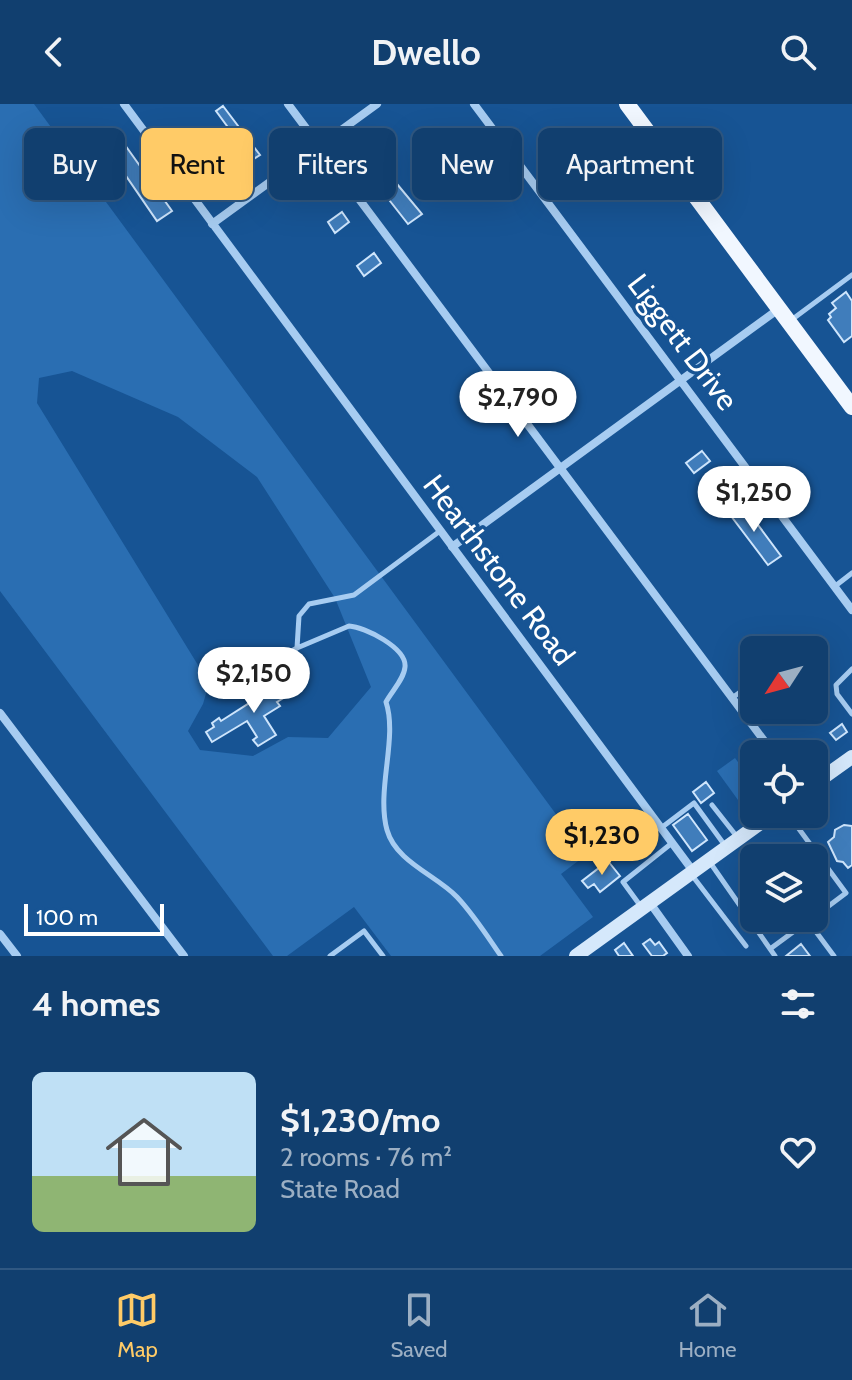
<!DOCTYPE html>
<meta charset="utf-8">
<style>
:root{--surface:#113f6f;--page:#1e4a77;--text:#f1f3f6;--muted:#9cafc3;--line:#305882;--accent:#ffcb67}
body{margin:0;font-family:Cabin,sans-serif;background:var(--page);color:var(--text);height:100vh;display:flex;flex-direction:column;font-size:30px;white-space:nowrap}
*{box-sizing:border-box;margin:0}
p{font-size:26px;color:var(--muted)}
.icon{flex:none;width:44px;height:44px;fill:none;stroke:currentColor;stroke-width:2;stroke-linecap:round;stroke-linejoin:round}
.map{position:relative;height:852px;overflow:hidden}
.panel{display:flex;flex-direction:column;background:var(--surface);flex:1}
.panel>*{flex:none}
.top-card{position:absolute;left:24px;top:24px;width:804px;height:72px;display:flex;gap:16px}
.needle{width:52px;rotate:234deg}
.tools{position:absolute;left:740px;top:532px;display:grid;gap:16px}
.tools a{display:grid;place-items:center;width:88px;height:88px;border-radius:12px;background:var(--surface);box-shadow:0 8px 32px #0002,0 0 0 2px var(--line);font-size:40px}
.scale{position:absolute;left:24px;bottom:20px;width:140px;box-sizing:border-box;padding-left:8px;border:4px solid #fff;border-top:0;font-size:22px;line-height:28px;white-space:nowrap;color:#fff;-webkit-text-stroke:6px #175494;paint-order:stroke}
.price{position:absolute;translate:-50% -68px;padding:0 18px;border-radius:28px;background:#fff;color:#222;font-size:26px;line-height:52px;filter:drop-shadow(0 2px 4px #0008)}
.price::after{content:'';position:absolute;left:50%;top:48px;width:24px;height:18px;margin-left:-12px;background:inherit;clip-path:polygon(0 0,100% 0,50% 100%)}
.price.current{background:var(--accent);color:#111}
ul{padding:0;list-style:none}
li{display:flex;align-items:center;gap:24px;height:200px;padding:0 32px}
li+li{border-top:2px solid var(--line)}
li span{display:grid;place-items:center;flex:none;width:224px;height:160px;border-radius:12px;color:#555}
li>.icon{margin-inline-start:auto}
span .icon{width:96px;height:96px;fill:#fffc;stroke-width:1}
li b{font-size:34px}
h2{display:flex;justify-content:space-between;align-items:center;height:96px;padding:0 32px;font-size:34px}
.pill{padding:0 28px;border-radius:12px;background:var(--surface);box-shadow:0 8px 32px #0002,0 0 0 2px var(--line);font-size:28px;line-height:72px}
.pill.current{background:var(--accent);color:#111}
header{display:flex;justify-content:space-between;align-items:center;height:104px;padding:0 32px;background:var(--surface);font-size:36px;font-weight:700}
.tab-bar{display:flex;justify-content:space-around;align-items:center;height:112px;border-top:2px solid var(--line);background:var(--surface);font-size:22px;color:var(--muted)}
.tab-bar a{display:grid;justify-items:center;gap:4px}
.tab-bar .current{color:var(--accent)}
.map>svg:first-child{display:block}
.green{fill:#2a6eb2;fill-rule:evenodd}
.building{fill:#407dbb;stroke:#cee5fc;stroke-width:2}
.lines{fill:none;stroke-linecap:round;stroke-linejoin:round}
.service{stroke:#a7ccf1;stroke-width:5}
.minor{stroke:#a7ccf1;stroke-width:8}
.secondary{stroke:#d5e8fb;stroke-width:14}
.primary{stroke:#f1f7ff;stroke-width:16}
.labels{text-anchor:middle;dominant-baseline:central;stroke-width:7;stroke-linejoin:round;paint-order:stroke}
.street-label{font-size:30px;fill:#fff;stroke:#175494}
</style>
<header><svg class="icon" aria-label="back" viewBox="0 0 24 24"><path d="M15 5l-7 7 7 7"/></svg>Dwello<svg class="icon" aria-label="search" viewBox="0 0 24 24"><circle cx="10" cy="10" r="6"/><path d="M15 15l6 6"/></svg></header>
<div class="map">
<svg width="852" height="852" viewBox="0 0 852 852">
<rect width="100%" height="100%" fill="#175494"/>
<path class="green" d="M0,0H34L586,751L561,770L593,813L540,852H391L354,803L287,852H273L0,487ZM72,267L178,313L257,373L335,494L371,583L328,634L288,633L253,652L200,646L188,627L203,600L209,579L37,299L39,274Z
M735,654L754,680V702L746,707L717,667Z"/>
<path class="building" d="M223,2L260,51L252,56L216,7Z
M125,41L172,107L157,117L111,50Z
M392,74L422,110L408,120L379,83Z
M342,108L349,118L335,129L328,118Z
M374,149L381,159L364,172L357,162Z
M846,188L852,197V232L844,238L828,216L831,213L829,210L836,204L832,199Z
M702,347L710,357L694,369L686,359Z
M741,398L781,452L768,461L728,408Z
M287,575L295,587L277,598L280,602L264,612L276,631L258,642L253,636L257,633L247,617L212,638L206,628L214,623L212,619L219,614L221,617Z
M842,620L847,628L836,636L830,629Z
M803,636L813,650H793L790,646Z
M706,678L714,689L701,699L693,688Z
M688,710L707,736L692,747L673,721Z
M844,721L852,722V761L848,764L843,758L837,757L828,738L834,733L835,726Z
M608,757L620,772L600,788L594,780L588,784L582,777Z
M814,757L827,774L814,784Z
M650,835L655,841L659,838L667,849L663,852H652L643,840Z
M624,839L633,852H619L615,846Z
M801,840L810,852H786Z"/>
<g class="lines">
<path class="service" d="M790,217L852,171
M834,483L852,469
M297,544L299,512L309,500L354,491L440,427
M852,565L836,581L837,590L852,610
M239,577L297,544L349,522C365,523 407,544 405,563C404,575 392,587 386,598C398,634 376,686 387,726C396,758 436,771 457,793C474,811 487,832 501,852
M732,594L754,578
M712,701L738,734
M788,710L846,789L814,813
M661,724L694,699L726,743
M613,754L659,721
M709,757L775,852
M691,770L746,842
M642,804L623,778L672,739
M812,814L808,817L834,852
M770,845L808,817
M330,852L364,827L383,852"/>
<path class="minor" d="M124,0L693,767
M288,0L774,650
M474,0L852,506
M212,120L377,0
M452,443L780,204
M0,609L184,852
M650,799L688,852
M0,830L17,852"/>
<path class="secondary" d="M814,680L852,653
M576,852L773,710"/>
<path class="primary" d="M627,0L852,303"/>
</g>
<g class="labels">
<g class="street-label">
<text transform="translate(683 238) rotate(53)">Liggett Drive</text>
<text transform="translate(499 466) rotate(53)">Hearthstone Road</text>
</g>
</g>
</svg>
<div class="tools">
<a><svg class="needle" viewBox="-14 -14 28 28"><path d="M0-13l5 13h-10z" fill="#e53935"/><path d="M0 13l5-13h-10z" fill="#9cafc3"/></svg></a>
<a><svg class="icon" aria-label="locate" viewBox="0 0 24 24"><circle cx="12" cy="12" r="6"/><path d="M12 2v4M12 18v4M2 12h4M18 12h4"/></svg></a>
<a><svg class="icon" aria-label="layers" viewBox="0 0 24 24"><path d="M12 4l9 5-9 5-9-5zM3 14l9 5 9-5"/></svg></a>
</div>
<div class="scale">100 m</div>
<b class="price" style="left:518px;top:335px">$2,790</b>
<b class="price" style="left:754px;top:430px">$1,250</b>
<b class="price" style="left:254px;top:611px">$2,150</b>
<b class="price current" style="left:602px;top:773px">$1,230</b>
<div class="top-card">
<a class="pill">Buy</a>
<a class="pill current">Rent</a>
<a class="pill">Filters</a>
<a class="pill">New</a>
<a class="pill">Apartment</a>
</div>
</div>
<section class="panel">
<h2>4 homes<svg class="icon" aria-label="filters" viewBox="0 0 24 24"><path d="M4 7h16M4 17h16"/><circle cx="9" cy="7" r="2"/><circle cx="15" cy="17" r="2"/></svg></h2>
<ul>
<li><span style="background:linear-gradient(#bfe0f5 65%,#8fb573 0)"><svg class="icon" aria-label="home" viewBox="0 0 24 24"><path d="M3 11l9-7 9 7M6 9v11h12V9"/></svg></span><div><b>$1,230/mo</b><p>2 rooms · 76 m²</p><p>State Road</p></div><svg class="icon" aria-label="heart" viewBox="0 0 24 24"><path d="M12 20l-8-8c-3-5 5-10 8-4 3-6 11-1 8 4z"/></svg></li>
</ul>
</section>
<nav class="tab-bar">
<a class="current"><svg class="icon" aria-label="map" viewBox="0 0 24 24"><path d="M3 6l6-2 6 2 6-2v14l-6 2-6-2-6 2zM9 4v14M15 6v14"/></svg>Map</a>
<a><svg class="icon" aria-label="saved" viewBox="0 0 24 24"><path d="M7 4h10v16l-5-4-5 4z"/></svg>Saved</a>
<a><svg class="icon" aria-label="home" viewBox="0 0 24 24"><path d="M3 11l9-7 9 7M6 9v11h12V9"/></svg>Home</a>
</nav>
